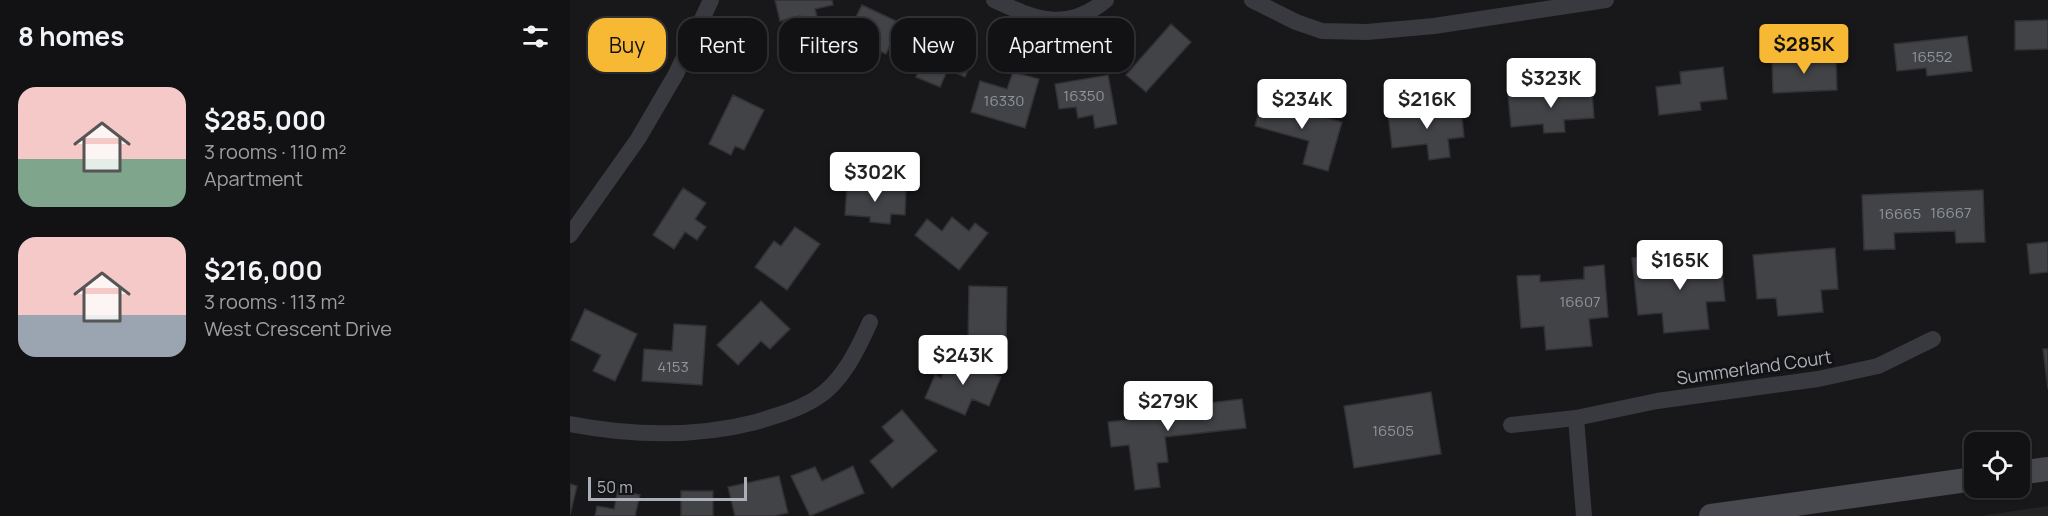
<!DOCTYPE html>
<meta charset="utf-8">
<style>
:root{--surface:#121214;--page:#1b1b1d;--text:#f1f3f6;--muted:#9c9ea0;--line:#313234;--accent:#f7b834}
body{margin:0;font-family:Manrope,sans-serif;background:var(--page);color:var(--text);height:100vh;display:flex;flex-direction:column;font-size:22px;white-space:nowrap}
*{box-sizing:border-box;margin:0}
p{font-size:20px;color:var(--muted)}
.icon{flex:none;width:33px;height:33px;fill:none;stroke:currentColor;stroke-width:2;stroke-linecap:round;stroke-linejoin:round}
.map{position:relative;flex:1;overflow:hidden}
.details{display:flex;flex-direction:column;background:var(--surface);width:570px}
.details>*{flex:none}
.banner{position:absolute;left:18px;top:18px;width:570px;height:54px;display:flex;gap:12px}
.buttons{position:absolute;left:1394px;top:432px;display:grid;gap:12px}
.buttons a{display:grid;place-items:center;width:66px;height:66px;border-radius:12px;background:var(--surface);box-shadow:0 2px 4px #0004,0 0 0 2px var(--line);font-size:30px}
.scale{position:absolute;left:18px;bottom:15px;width:159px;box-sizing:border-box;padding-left:6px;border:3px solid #aaafba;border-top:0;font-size:16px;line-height:21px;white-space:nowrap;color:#aaafba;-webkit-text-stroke:4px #131315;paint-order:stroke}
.price{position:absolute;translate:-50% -51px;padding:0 14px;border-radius:6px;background:#fff;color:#222;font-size:20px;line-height:39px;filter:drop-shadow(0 2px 3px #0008)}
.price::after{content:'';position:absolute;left:50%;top:36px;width:18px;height:14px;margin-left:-9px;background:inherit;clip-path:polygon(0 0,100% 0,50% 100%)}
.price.on{background:var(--accent);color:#111}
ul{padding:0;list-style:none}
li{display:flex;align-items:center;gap:18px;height:150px;padding:0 18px}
li span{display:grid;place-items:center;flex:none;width:168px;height:120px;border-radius:18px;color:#555}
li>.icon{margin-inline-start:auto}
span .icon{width:72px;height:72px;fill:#fffc;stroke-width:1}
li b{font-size:26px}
h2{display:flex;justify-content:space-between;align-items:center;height:72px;padding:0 18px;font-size:26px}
.chip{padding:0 21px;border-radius:18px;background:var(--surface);box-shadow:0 2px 4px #0004,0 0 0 2px var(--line);font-size:21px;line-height:54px}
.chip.on{background:var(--accent);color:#111}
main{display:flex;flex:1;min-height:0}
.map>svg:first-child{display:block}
.built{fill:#242427}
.building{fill:#424347;stroke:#323236;stroke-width:1.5}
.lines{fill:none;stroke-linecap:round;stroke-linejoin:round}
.street{stroke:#393a3f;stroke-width:16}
.secondary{stroke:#47494f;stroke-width:24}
.labels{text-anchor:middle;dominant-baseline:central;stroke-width:6;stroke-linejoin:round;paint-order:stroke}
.number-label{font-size:15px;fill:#90949d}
.street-label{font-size:18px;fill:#aaafba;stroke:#131315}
</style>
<main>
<section class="details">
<h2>8 homes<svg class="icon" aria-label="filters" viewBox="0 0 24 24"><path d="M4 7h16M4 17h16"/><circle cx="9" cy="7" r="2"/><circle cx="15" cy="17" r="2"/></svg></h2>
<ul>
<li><span style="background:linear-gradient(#f6c9c9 60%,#7fa58c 0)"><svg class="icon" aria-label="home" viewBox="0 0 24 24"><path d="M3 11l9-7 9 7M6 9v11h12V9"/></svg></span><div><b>$285,000</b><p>3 rooms · 110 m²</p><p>Apartment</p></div></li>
<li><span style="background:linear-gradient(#f6c9c9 65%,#9aa5b1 0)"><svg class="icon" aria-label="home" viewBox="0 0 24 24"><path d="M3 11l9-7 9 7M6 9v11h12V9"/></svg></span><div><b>$216,000</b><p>3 rooms · 113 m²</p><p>West Crescent Drive</p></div></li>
</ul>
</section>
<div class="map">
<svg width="1478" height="516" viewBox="0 0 1478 516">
<rect width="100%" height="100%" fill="#18181a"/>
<path class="built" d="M1478,506V516H1409L1424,514Z"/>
<path class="building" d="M205,0H262L263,5L245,9L249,24L233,28L230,16L210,21Z
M292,5L341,28L330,50L320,45L316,54L277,35Z
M1478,20V49L1445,50V21Z
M601,24L621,42L576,92L556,75Z
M355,34L404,56L395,77L378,69L370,87L346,77L352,64L344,60Z
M1397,36L1402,71L1357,76L1356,68L1327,71L1324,44Z
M1266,57L1267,90L1203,93L1202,60Z
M1153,67L1157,99L1130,102L1131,110L1089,115L1086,87L1111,84L1110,72Z
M443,72L469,79L455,128L401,112L410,81L437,89Z
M538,75L547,124L525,128L523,115L508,118L506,107L489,109L485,84Z
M1022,89L1024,118L994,120L995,132L974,133L973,124L941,127L938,95Z
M163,95L194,110L174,150L165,146L161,155L139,144Z
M693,97L739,109L738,113L772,122L758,171L733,164L739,141L685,126Z
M891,106L894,137L878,139L880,157L859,160L857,144L822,148L818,114Z
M277,186L336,190L335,215L321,214L320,224L300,222V217L275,215Z
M113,188L136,203L125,219L136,227L127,240L115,232L104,249L83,235Z
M1413,190L1415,242L1386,243L1385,231L1324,233L1325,249L1294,250L1292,195Z
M382,217L399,231L405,223L418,233L389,270L345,235L357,219L372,231Z
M225,227L250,244L217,290L185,267L204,241L211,246Z
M1478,242V272L1460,274L1457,244Z
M1265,248L1268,289L1251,290L1253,312L1208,316L1206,298L1187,299L1183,255Z
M1150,250L1155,301L1136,302L1139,329L1094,333L1092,313L1068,315L1062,258L1081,256L1082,269L1131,264L1130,252Z
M1034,265L1038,317L1019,319L1022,346L976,350L974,326L951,328L947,276L970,275V282L1014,279V267Z
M399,286L437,287L436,345L398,344Z
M191,301L220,329L200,349L191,341L168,365L147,345Z
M15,309L67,334L45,381L23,371L31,355L1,340Z
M104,324L136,326L132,385L72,381L74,349L102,351Z
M1473,349H1478V389Z
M381,356L431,377L419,406L402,399L395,415L355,398L365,375L371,378Z
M861,392L871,454L784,468L774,406Z
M672,399L676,428L595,437L598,462L587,463L590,487L565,490L559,445L541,447L538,422L556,420L554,404L570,402L571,411Z
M332,410L367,451L322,488L300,461L324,441L312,427Z
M283,466L294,493L240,516L221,476L245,467L252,481Z
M209,476L218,513L203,516H165L158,487Z
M0,484L7,486L0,515Z
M48,490L70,495L65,516H25L27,506L44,509Z
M111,491H143V516H111Z"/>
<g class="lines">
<path class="street" d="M424,0C465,19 496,33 536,0
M682,0L726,22L752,31L797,32L864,26L1036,0
M0,235L68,139L106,74L141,0
M1006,418L1014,516
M0,424C63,436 124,438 186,422C206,416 227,410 245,399C272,383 288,349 300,322
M941,425L1006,418L1087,401L1248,379L1308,366L1363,339"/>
<path class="secondary" d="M1449,473L1478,469
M1141,516L1404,479"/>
</g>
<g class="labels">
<g class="number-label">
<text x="1362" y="56">16552</text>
<text x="514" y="95">16350</text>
<text x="434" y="100">16330</text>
<text x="1381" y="212">16667</text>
<text x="1330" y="213">16665</text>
<text x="1010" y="301">16607</text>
<text x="103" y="366">4153</text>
<text x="823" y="430">16505</text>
</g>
<g class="street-label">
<text transform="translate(1184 367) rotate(-8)">Summerland Court</text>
</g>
</g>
</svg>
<div class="buttons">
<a><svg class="icon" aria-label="locate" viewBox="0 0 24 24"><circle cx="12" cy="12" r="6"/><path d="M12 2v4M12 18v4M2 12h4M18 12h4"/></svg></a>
</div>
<div class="scale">50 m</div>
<b class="price on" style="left:1234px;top:75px">$285K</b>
<b class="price" style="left:981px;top:109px">$323K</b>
<b class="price" style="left:732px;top:130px">$234K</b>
<b class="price" style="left:857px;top:130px">$216K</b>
<b class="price" style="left:305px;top:203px">$302K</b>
<b class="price" style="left:1110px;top:291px">$165K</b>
<b class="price" style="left:393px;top:386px">$243K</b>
<b class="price" style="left:598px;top:432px">$279K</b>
<div class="banner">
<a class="chip on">Buy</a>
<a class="chip">Rent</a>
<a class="chip">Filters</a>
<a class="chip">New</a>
<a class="chip">Apartment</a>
</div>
</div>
</main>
